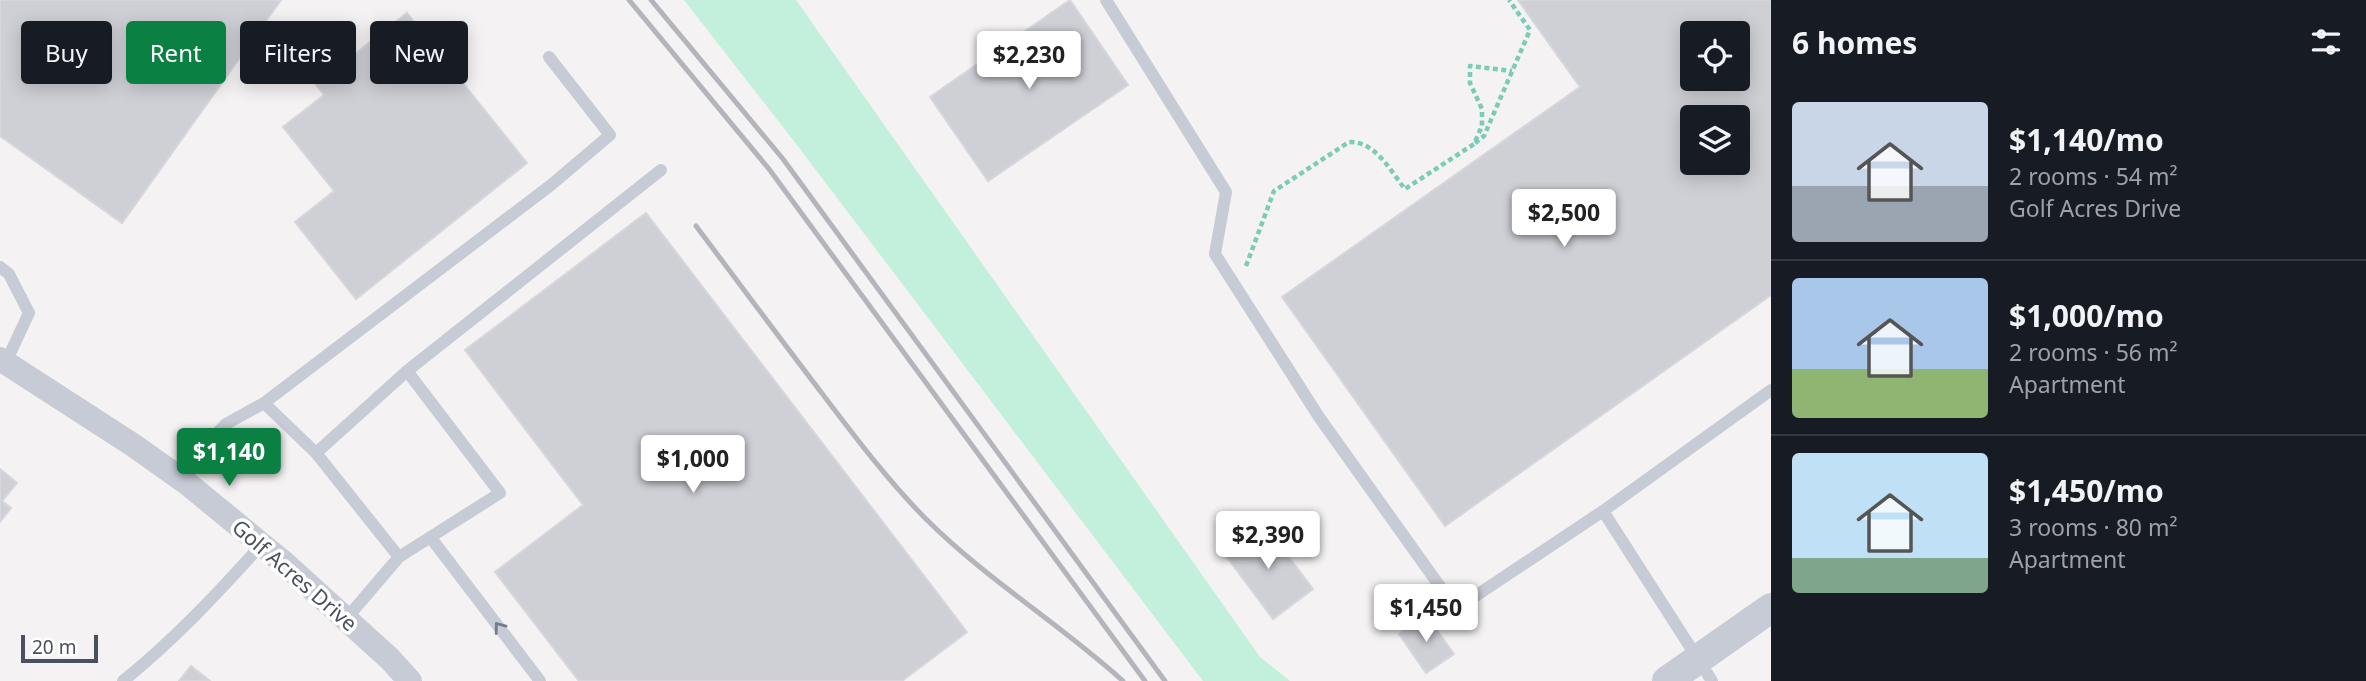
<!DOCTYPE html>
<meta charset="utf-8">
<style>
:root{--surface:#171b24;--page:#242831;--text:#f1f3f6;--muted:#9ea1a6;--line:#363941;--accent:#0b8043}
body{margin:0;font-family:"Noto Sans",sans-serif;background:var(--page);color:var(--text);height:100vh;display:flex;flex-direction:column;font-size:26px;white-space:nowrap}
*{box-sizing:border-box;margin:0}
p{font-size:23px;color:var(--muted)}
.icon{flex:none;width:38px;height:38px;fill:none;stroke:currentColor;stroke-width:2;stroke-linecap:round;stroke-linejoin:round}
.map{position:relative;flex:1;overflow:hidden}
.sheet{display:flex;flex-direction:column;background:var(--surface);width:595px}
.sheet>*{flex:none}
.guide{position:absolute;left:21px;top:21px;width:665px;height:63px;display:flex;gap:14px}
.buttons{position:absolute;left:1680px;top:21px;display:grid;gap:14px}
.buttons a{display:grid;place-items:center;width:70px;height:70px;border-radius:7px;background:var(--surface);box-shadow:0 4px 18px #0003;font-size:35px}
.scale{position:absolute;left:21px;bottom:18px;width:77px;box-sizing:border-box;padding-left:7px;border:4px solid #4a505f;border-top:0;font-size:19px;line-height:24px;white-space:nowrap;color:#4a505f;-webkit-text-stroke:5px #fff;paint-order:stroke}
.price{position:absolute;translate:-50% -60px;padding:0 16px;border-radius:7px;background:#fff;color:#222;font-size:23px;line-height:46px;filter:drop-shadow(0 2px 4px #0008)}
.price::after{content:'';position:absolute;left:50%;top:42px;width:21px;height:16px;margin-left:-10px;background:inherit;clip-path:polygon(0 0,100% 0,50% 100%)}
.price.current{background:var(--accent);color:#fff}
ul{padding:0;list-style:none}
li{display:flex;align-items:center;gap:21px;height:175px;padding:0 21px}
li+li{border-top:2px solid var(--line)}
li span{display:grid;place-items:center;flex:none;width:196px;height:140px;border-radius:7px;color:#555}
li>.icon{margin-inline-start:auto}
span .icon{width:84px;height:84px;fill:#fffc;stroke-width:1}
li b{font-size:30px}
h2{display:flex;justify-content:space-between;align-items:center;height:84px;padding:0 21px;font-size:30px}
.pill{padding:0 24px;border-radius:7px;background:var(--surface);box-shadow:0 4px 18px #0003;font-size:24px;line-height:63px}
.pill.current{background:var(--accent);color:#fff}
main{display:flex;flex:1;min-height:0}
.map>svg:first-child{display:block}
.green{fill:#c3efdd}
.building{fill:#cfd0d6;stroke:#d6d6dc;stroke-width:2;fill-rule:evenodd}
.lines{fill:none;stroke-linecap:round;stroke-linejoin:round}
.path{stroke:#7bccb6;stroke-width:4.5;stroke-dasharray:5 3.5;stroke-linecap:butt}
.service{stroke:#c6cbd5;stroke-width:12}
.minor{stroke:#c6cbd5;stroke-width:24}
.tertiary{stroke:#c6cbd5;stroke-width:30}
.rail{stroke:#b4b5bb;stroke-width:5}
.oneway{stroke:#757b88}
.labels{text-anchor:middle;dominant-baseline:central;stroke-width:7;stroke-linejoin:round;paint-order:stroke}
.street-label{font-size:21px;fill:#4a505f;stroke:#fff}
</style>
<main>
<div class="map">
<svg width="1771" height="681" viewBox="0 0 1771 681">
<rect width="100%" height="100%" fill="#f4f2f2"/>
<path class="green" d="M684,0H796L1260,657L1290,681H1203L797,145Z"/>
<path class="building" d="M0,0H281L122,223L0,136Z
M1070,0L1128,85L988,181L930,97Z
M1518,0H1771V295L1445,526L1282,297L1580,87ZM1692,33H1738V79H1692ZM1692,117H1738V163H1692Z
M407,13L527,163L356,299L295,222L334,191L283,127L324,95L316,85Z
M646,213L967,632L902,681H579L495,572L583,505L465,350Z
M0,469L17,483L2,501L11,508L0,522Z
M1263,523L1313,589L1273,619L1223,552Z
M1426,615L1454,654L1426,673L1399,634Z
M191,666L210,681H179Z"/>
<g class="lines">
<path class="path" d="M1475,143L1484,136L1530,30L1509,0
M1246,266L1274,191L1349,142C1375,141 1390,170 1405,189L1474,144L1482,126V109L1470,83V66L1512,71"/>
<path class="service" d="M1106,0L1226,192L1215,254L1319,417L1456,609L1603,511L1771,390
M0,267L9,274L29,313L6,362
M407,371L661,170
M264,403L316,453L399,557L346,619
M316,453L407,371L500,493L399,557
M176,475L226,424L264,403L551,185L610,135L549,57
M1603,511L1712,681
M431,538L540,681
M123,681C174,640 218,593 262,544"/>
<path class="minor" d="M0,359L133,445L188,484L283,562L390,659L410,681"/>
<path class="tertiary" d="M1667,681L1771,608"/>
<path class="rail" d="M629,0L769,169L1145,681
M651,0L783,159L1165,681
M696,226C739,283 781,340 824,396C856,438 889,482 926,519C986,579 1060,624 1123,681"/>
</g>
<defs><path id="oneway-chevron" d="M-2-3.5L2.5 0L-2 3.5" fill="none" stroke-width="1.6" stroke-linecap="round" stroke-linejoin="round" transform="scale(1.75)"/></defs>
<use class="oneway" href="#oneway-chevron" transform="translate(499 627) rotate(-127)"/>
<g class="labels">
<g class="street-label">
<text transform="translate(295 575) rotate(41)">Golf Acres Drive</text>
</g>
</g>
</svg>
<div class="buttons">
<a><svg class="icon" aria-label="locate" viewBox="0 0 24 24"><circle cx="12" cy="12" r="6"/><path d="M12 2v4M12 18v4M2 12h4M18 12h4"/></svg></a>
<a><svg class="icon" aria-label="layers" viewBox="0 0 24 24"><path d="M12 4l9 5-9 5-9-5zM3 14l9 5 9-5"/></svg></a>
</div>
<div class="scale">20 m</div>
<b class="price" style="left:1029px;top:91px">$2,230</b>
<b class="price" style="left:1564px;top:249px">$2,500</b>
<b class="price current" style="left:229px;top:488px">$1,140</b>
<b class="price" style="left:693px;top:495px">$1,000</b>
<b class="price" style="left:1268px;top:571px">$2,390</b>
<b class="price" style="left:1426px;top:644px">$1,450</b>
<div class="guide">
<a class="pill">Buy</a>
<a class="pill current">Rent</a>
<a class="pill">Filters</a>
<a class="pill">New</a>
</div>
</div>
<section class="sheet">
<h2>6 homes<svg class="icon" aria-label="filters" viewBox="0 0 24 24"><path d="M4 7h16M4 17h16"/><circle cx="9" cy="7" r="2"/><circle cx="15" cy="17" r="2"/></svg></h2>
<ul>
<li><span style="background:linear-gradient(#c9d6e8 60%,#9aa5b1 0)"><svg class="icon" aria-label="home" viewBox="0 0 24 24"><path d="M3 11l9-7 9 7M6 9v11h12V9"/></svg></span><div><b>$1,140/mo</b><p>2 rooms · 54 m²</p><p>Golf Acres Drive</p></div></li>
<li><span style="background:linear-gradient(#a9c7e8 65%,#8fb573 0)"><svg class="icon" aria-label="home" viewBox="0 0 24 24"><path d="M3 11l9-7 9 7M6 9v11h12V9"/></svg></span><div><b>$1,000/mo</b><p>2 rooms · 56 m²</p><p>Apartment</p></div></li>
<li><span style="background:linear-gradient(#bfe0f5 75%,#7fa58c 0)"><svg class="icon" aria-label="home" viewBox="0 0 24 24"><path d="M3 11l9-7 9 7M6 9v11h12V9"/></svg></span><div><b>$1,450/mo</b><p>3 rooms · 80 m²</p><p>Apartment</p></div></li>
</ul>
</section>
</main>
